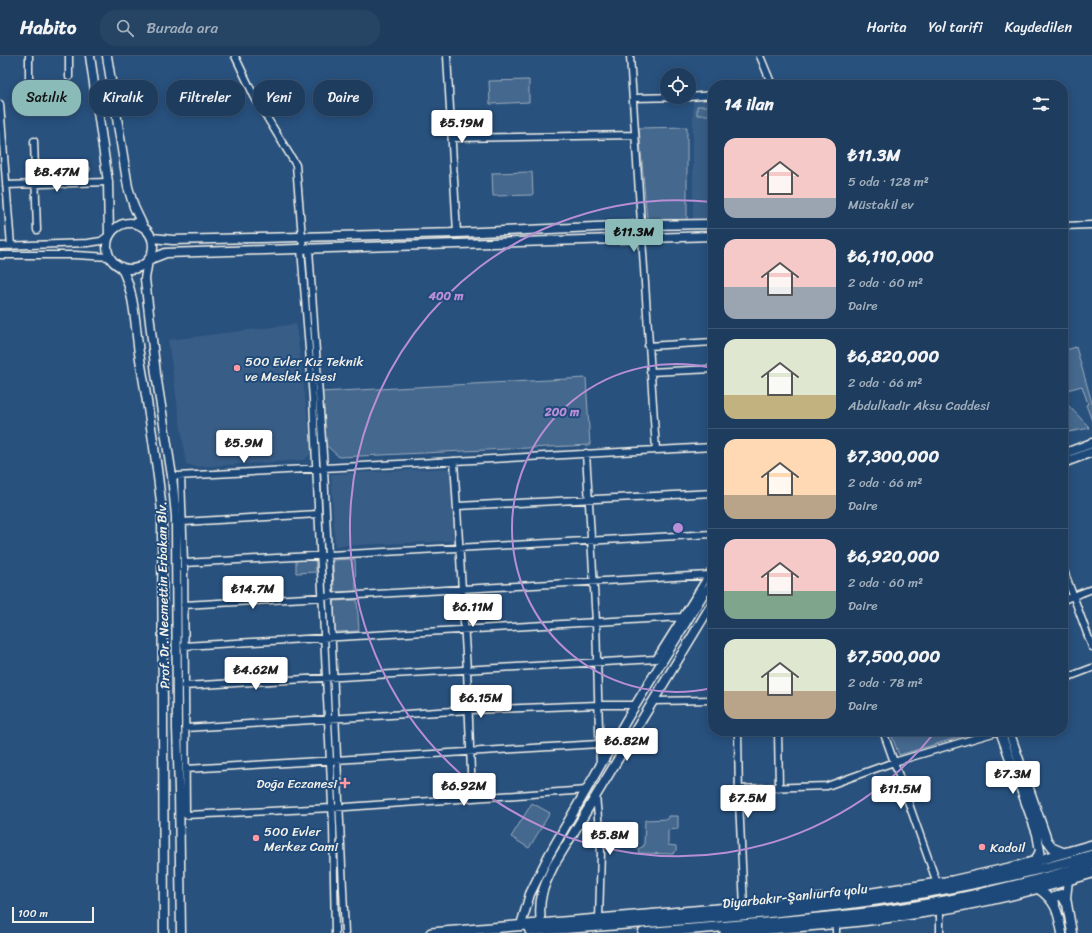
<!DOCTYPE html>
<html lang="tr">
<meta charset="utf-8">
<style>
:root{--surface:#1e3d5e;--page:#264464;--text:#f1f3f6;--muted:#a1aebc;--line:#3c5673;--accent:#8bbbb9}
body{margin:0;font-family:Sriracha,sans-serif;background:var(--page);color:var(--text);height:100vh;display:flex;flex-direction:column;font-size:15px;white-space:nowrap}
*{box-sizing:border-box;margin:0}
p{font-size:13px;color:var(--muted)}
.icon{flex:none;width:22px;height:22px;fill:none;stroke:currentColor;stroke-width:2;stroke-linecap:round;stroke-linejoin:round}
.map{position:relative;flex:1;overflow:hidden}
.details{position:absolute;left:708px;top:24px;width:360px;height:656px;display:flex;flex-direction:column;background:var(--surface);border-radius:16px;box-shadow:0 2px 10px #0003,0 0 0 1px var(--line)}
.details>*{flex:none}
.top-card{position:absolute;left:12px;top:24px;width:380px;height:36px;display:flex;gap:8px}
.fabs{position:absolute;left:660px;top:12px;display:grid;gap:8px}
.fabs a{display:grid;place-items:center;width:36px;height:36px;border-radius:50%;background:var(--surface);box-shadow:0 2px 10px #0003,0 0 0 1px var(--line);font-size:20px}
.scale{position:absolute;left:12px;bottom:10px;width:82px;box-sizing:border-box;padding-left:4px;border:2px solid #f4f1e8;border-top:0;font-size:11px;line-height:14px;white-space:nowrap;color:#f4f1e8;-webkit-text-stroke:3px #1f4a7a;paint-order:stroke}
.price{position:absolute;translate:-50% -34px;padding:0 9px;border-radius:4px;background:#fff;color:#222;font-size:13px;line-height:26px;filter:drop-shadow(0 1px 2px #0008)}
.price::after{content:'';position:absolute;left:50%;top:24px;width:12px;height:9px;margin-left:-6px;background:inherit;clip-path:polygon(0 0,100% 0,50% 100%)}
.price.on{background:var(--accent);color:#111}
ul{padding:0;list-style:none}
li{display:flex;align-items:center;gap:12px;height:100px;padding:0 16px}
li+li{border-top:1px solid var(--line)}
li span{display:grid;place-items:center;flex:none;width:112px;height:80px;border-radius:12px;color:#555}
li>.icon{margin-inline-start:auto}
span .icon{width:48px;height:48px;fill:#fffc;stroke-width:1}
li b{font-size:17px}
h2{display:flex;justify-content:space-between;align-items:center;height:48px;padding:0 16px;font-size:17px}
.chip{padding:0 14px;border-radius:16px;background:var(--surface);box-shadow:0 2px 10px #0003,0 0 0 1px var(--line);font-size:14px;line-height:36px}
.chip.on{background:var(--accent);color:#111}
header{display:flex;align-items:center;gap:24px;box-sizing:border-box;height:56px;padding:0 20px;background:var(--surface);border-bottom:1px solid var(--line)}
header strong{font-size:19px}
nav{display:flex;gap:22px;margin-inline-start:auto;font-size:14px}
.search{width:280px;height:36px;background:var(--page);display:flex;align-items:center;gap:10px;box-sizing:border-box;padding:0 14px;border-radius:16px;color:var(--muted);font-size:15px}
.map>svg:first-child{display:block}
.built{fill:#375d86}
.green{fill:#45688e;stroke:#9cacbb}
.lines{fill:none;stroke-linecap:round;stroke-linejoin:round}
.minor-casing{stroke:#f4f1e8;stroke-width:9}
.major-casing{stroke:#f4f1e8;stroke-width:11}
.highway-casing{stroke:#f4f1e8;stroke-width:12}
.minor{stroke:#1f4a7a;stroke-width:6}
.major{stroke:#1f4a7a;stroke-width:8}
.highway{stroke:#1f4a7a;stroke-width:9}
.ring{fill:none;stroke:#b88ed4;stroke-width:2}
.poi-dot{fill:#ff9aa2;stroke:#1f4a7a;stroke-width:1.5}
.labels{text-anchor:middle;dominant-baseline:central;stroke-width:4;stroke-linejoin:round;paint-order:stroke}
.poi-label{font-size:13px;fill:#f4f1e8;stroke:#1f4a7a;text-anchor:start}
.street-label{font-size:13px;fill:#f4f1e8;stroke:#1f4a7a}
.centre{fill:#b88ed4;stroke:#1f4a7a;stroke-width:2}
.ring-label{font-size:12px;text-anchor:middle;font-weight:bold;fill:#b88ed4;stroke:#1f4a7a;stroke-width:4;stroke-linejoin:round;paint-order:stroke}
</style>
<header>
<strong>Habito</strong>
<div class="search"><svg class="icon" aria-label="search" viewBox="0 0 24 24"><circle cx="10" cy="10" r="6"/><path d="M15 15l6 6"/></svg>Burada ara</div>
<nav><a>Harita</a><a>Yol tarifi</a><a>Kaydedilen</a></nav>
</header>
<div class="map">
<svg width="1092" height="877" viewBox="0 0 1092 877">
<rect width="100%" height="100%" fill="#28517e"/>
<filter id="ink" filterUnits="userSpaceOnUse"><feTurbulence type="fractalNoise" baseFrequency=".025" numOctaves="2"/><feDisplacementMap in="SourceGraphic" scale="8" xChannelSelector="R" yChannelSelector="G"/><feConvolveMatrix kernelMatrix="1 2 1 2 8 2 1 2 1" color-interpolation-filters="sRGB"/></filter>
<g filter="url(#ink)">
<path class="built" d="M713,42V165L693,166V43Z
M296,268L312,397L304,404L196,411L186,408L168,284Z
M452,412L455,485L335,490L331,418Z"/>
<path class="green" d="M529,24V46L490,48L489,25Z
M697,50H713V59H697Z
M687,71V164L647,163L639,72Z
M532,116L533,139L493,140L492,117Z
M1076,291L1092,347V365L1086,349L1088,348L1082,330L1063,335V295Z
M586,322L590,389L339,401L326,389L321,336Z
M1063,344L1090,372L1063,377Z
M315,503L316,516L296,517V504Z
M355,503L356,535L334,536L333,504Z
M357,544L359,575L335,576L334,545Z
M890,675H980L899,699Z
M532,747L550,757L529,792L511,781Z
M668,760H678V773L668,774V789L676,790V795L673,798L639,797L638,793L644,790L645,764L668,763Z"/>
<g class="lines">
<defs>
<path id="minor" d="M69,0V21
M235,0L255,42L296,109L303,193
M447,0L457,177
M630,0L656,394
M760,0L772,29
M29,29V0
M689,41L713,39
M633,42L682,41
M0,48L11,190
M453,82L635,79
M34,85L37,174
M65,128V113H86
M6,129L108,126
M1063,170L1092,169
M0,190L88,187L101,185L109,179
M301,193L313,343L333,770L335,877
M309,193L324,413L345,877
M0,199H75L110,201
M648,290L713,286
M650,316L713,313
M586,397L596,566L600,710
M454,405L467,614L472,741
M177,420L713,391
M181,420L184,507L186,759L332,752L587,734
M458,450L713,437
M183,466L318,458
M184,507L713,478
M1063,512L1092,591
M1063,544L1092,533
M184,549L709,519
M184,590L681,561L684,563
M1063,623L1092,612
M184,630L656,603L713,512
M653,645L713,644
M185,672L469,654L598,649H635
M738,675L739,745L744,851
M778,675L779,732
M883,675L937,827
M186,713L599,688
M738,733L827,730L894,706L1000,675
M596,739L601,796L599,863
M836,877V868
M940,877V853"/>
<path id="major" d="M90,0L108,126L109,179
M107,0L128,131L134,151L143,170
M107 190a23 23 0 1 1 46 0a23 23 0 1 1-46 0Z
M152,182L173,184L457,177L641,169L713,168
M121,211C135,236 135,269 139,297C148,350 157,403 162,456L164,877
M1063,398L1092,387
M1063,407L1092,396
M1000,675L1037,778L1040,795L1035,805
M1009,675L1047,784L1053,792L1065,797
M1068,824L1066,842L1072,877
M1037,832C1056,845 1058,855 1062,877
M1055,848L1054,841L1061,838L1066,847
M541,868C538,842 543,831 554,809L713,546
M521,869L530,838L549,799L627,663L704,537L713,528
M181,877L179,734L177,672L176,460L172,420L156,318L145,223L148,204L166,197L713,180"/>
<path id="highway" d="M530,875C718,861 909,853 1092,799
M431,877L729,852L866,838L952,825L1018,810L1092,789
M643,877C720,871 798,865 876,856C947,847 1023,829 1092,808
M725,877C778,872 832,869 885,862C954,853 1025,838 1092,817"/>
</defs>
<use href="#minor" class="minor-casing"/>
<use href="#major" class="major-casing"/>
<use href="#highway" class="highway-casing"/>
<use href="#minor" class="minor"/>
<use href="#major" class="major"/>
<use href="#highway" class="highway"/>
</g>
</g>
<g class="ring">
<path d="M712 632A164 164 0 1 1 712 312"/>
<path d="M935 676A328 328 0 1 1 712 146"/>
</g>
<g class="poi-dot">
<circle cx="237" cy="312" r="4"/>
<path d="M343 721h4v4h4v4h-4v4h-4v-4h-4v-4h4z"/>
<circle cx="256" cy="782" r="4"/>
<circle cx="982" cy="791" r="4"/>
</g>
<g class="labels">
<g class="poi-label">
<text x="245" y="305">500 Evler Kız Teknik<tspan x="245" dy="15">ve Meslek Lisesi</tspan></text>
<text x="337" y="727" text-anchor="end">Doğa Eczanesi</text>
<text x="264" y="775">500 Evler<tspan x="264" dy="15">Merkez Cami</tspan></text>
<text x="990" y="791">Kadoil</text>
</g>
<g class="street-label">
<text transform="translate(163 539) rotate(-91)">Prof. Dr. Necmettin Erbakan Blv.</text>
<text transform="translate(795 840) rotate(-6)">Diyarbakır-Şanlıurfa yolu</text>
</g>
</g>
<circle cx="678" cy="472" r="6" class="centre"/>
<g class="ring-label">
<text x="446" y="244">400 m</text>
<text x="562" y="360">200 m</text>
</g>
</svg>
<div class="fabs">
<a><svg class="icon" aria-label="locate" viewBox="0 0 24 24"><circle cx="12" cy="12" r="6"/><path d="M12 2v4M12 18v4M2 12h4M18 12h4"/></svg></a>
</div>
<div class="scale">100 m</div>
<b class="price" style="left:462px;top:88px">₺5.19M</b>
<b class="price" style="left:57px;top:137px">₺8.47M</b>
<b class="price on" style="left:634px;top:197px">₺11.3M</b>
<b class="price" style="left:244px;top:408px">₺5.9M</b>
<b class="price" style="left:253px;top:554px">₺14.7M</b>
<b class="price" style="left:473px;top:572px">₺6.11M</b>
<b class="price" style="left:256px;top:635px">₺4.62M</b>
<b class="price" style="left:481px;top:663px">₺6.15M</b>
<b class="price" style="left:627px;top:706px">₺6.82M</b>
<b class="price" style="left:1013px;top:739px">₺7.3M</b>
<b class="price" style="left:464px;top:751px">₺6.92M</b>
<b class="price" style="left:901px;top:754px">₺11.5M</b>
<b class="price" style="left:748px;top:763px">₺7.5M</b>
<b class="price" style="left:610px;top:800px">₺5.8M</b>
<div class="top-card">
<a class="chip on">Satılık</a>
<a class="chip">Kiralık</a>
<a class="chip">Filtreler</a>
<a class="chip">Yeni</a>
<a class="chip">Daire</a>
</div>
<section class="details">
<h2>14 ilan<svg class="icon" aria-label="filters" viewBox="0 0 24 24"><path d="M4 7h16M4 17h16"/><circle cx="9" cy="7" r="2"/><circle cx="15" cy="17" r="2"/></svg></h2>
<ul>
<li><span style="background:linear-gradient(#f6c9c9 75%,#9aa5b1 0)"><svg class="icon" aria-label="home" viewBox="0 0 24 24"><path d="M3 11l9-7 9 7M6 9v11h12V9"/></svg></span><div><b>₺11.3M</b><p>5 oda · 128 m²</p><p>Müstakil ev</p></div></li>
<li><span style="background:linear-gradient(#f6c9c9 60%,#9aa5b1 0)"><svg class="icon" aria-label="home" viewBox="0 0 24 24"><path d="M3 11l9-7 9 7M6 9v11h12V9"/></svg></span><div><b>₺6,110,000</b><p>2 oda · 60 m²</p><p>Daire</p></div></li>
<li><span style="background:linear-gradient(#dfe7d0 70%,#c2b280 0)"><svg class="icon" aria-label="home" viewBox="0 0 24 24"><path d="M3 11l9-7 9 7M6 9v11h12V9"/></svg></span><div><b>₺6,820,000</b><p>2 oda · 66 m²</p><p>Abdulkadir Aksu Caddesi</p></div></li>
<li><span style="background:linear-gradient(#ffd9b3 70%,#b9a48a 0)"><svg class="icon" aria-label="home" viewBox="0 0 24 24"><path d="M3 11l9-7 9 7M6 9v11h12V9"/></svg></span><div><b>₺7,300,000</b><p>2 oda · 66 m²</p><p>Daire</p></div></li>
<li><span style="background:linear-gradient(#f6c9c9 65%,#7fa58c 0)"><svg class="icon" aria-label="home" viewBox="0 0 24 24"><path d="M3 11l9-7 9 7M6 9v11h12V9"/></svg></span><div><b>₺6,920,000</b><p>2 oda · 60 m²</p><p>Daire</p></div></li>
<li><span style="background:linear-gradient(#dfe7d0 65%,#b9a48a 0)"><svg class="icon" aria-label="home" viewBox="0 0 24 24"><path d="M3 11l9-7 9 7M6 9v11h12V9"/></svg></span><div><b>₺7,500,000</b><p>2 oda · 78 m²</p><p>Daire</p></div></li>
</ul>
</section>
</div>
